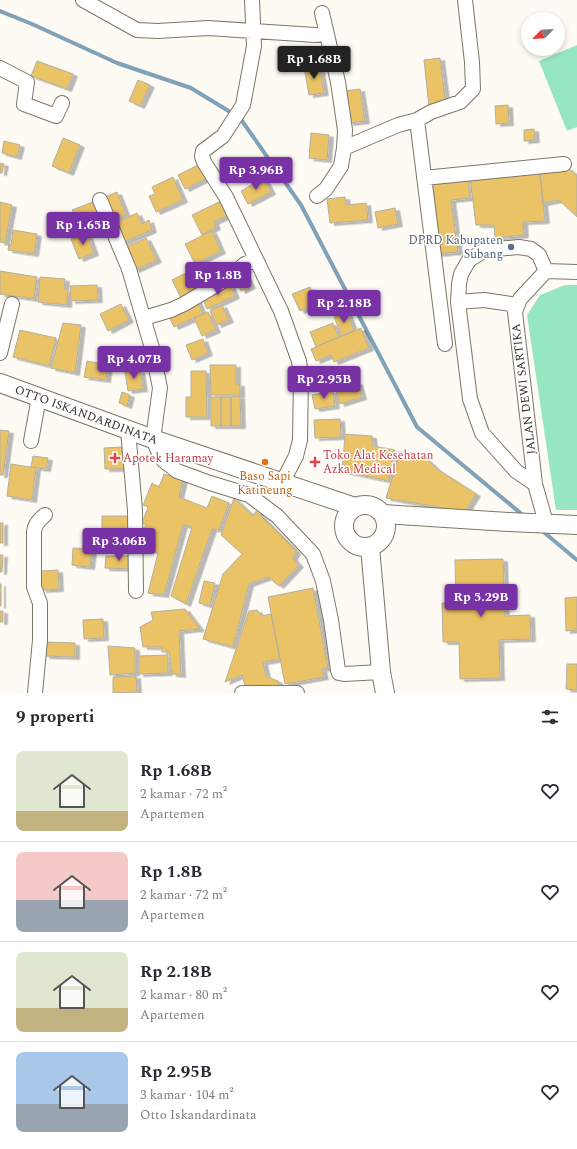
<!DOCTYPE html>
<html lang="id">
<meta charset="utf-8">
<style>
:root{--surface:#fff;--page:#f2f2f3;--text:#2b2b33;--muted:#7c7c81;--line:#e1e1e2;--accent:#7932a6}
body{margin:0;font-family:Spectral,serif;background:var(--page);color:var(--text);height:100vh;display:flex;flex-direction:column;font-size:15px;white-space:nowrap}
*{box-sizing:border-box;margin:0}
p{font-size:13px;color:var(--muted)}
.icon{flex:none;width:22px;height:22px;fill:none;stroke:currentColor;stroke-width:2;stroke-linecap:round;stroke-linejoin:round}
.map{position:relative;height:693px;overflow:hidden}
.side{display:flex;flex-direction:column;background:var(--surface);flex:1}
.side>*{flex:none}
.needle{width:26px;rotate:246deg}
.controls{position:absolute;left:521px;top:12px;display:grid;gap:8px}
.controls a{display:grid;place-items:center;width:44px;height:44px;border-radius:50%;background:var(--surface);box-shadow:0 2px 6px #0003;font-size:20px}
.price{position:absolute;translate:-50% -34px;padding:0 9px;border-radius:4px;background:var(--accent);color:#fff;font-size:13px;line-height:26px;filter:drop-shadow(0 1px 2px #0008)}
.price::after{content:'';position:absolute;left:50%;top:24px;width:12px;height:9px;margin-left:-6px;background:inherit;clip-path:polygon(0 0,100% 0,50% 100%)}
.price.selected{background:#222;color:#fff}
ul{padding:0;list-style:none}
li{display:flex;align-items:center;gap:12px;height:100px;padding:0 16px}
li+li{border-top:1px solid var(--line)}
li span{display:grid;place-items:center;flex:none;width:112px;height:80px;border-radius:8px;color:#555}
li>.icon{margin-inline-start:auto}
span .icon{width:48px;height:48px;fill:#fffc;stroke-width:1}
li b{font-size:17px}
h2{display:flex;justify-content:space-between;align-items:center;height:48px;padding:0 16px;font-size:17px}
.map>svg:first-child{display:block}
.green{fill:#96e6c2}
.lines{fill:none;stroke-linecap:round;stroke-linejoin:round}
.stream{stroke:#7fa2b9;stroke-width:4}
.building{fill:#e9c365;stroke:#b5afa0;filter:url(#shadow)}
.minor-casing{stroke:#7d7669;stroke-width:16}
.major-casing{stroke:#7d7669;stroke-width:20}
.minor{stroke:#fff;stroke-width:14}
.major{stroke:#fff;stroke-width:18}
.service-dot{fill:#5c6f8a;stroke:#fff;stroke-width:1.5}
.health-dot{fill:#e0444e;stroke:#fff;stroke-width:1.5}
.food-dot{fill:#e8710a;stroke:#fff;stroke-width:1.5}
.labels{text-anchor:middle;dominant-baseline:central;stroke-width:3;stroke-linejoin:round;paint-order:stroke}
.service-label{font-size:12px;fill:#4e5e75;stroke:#fff;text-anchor:end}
.street-label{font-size:12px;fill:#33302a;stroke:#fff}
.health-label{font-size:12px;fill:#be3a42;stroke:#fff;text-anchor:start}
.food-label{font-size:12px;fill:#c56008;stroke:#fff}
</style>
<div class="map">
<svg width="577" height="693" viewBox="0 0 577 693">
<defs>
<filter id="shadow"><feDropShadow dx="4.5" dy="2.5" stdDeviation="0" flood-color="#0004"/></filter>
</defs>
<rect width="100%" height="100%" fill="#fefbf5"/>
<path class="green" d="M577,45V127L567,131L539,61Z
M565,285H577V510H556L527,315L540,295Z"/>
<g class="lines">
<path class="stream" d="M0,11L32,24L117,63L191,88L240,118L301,205L417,427L524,516
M540,529L577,560"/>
</g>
<path class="building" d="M440,58L446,105L429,107L424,60Z
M37,61L73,74L67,89L31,76Z
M319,64L324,93L309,95L304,67Z
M138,80L150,85L140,106L129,101Z
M360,89L365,121L349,123L344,91Z
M508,105L509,123L496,124L495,106Z
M534,129L535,140L524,141V130Z
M311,133L329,135L327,160L309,158Z
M63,138L80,145L69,173L52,166Z
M4,141L20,145L17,157L2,153Z
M0,163L4,164L2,173H0Z
M202,163L209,177L185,189L178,175Z
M568,168L577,176V217L559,200L543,203L540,173Z
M540,173L545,221L523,222L524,235L495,238L494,225H476L470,178Z
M468,176L470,198L451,200L458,252L436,254L427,181Z
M173,177L183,200L156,212L149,196L155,194L152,187Z
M264,178L271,192L248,204L241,191Z
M117,192L126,215L117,219L115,215L110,218L102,198Z
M345,197L346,205L366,203L368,220L330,223L327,199Z
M98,200L107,221L90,229L85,215L76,218L72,210Z
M223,200L230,214L214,222L216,227L202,235L192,215Z
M0,202L12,205L5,243L0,242Z
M395,208L398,224L378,228L375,212Z
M137,213L142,224L149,220L152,230L122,243L113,224Z
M13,230L37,234L34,254L8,250L9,244L11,245Z
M212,231L221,251L195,264L185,244Z
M87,233L94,253L79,259L71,239Z
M146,238L157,260L135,270L124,248Z
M199,266L207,283L195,289L198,295L183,302L172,280Z
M0,271L37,277L34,299L0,294Z
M246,276L251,286L241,291L236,280Z
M40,277L65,279L64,289H68L67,305L38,302Z
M229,282L235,296L207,309L201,295Z
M97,285L98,300L71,301L70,286Z
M310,287L317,304L300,311L292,294Z
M197,300L203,314L174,327L168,314Z
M121,304L129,320L108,331L100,314Z
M222,305L229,320L217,325L210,311Z
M208,312L216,330L202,336L194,318Z
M347,312L354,331L342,336L334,317Z
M63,323L81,325L75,373L51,368Z
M333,323L339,337L316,347L310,332Z
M361,328L369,348L334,362L331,355L316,361L311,349Z
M20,330L56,338L49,366L13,357Z
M203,339L208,353L192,360L186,345Z
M87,361L108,365L106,380L84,377Z
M210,365H236V384H240V395H211Z
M140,370L143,389L128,391L125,372Z
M191,371H206L207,417H186V397H191Z
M358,382L362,397L340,404L335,389Z
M333,391L335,406L315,409L312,395Z
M122,392L130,395L127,406L119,403Z
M240,396L241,426H231V397Z
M211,397H221V426H211Z
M221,397H231V426H221Z
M340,419L341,437L315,438L314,420Z
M0,430L9,431L3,475H0Z
M345,434L372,436L373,446L395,450L389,481L342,471Z
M124,447L125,469H105L104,448Z
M400,452L420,453L437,469L476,494L465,512L386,498Z
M33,456L48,458L46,469L31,467Z
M11,464L36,468L32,500L7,496Z
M164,474L183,480L179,497L207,508L212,496L229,503L219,530L212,529L186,604L171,596L192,527L183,525L164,595L148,593L158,553L142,547L141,531L146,525L142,523L148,507L143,505L152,483L159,487Z
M234,498L253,516L256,511L296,551L293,558L299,565L279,586L268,577L249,584L233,647L203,639L223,574L242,554L221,535Z
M102,516H131L132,537H102Z
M0,523H3V543H0Z
M73,548L92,549L90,567L72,565Z
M0,555H3L2,572H0Z
M106,556H133V569L105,568Z
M503,559L505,616L530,615L531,639L499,640L500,678L460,679L459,642H443L442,603L456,602L455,560Z
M58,570L59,589L42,590L40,571Z
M204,581L215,583L210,606L199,603Z
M0,584H1V606H0Z
M313,588L328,668L322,669L324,677L285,684L268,597Z
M577,597V630L566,631L565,598Z
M185,609L200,629L179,631L181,675L172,674L169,652H162V647H143L140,627L153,620L151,612Z
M257,610L261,616L271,614L280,659L263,662L266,676L278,681L279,687L246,689L242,675L225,682L249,611Z
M0,611H3V622H0Z
M103,619L104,638L84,639L83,620Z
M46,642L75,643V657L45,656Z
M108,646L135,648V673L110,675Z
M168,655V673L139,674V656Z
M567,664H577V690L566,689Z
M136,676L137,692L113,693V677Z"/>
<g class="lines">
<defs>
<path id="minor" d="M83,0L137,30L158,31L208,28L315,35L326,34
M252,0L254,46L243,105L223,136L203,151L202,156L204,162L226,197L281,311L299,361L301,377L300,440L296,456L282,483
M0,68L27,82L24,104L56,116L62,103
M344,148L398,125L417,120
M424,178L564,164
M317,196L326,189L341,166L344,148L345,130L338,82L322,13
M100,200L129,269L152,348L160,388L153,439L159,453L164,461L177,471L210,483L249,495L277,516L313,554L323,581L331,620L338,670L339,673L344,674L381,672
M458,302L484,300L517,305
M144,318L171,310L184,304L233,275L245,264L256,259
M445,344L417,120L431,112L460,102L473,89L472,62L465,0
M0,353L12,304
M128,430L135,510L136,591
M31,441L39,397
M535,484L516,471L482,433L470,399L458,302L459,284L461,274L469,260L485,250L519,247L531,249L539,255L546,271
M546,523L535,484L515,312L520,299L546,271L577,272
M35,693L40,640V603L34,587V532C35,524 39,520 45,515
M242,693H297"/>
<g id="major">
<path id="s1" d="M0,383L153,439L355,507"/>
<circle cx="365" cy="526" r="21"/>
<path d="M383,514L508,522L577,525"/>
<path d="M370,547L381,672L385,693"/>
</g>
</defs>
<use href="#minor" class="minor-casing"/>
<use href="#major" class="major-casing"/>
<use href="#minor" class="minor"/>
<use href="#major" class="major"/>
</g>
<circle class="service-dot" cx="511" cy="247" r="4"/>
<g class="health-dot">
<path d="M113 452h4v4h4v4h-4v4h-4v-4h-4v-4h4z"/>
<path d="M313 456h4v4h4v4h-4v4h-4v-4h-4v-4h4z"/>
</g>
<circle class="food-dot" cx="265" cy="462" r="4"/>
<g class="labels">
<g class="service-label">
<text x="503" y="240">DPRD Kabupaten<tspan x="503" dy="14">Subang</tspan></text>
</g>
<g class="street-label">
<text transform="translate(524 389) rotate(-97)">JALAN DEWI SARTIKA</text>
<text stroke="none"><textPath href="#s1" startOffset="92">OTTO ISKANDARDINATA</textPath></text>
</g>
<g class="health-label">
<text x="323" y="455">Toko Alat Kesehatan<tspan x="323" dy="14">Azka Medical</tspan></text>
<text x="123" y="458">Apotek Haramay</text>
</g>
<g class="food-label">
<text x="265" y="476">Baso Sapi<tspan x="265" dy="14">Katineung</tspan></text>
</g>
</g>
</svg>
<div class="controls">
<a><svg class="needle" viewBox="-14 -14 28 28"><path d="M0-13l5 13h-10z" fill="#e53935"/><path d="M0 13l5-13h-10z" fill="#7c7c81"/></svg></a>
</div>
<b class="price selected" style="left:314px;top:80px">Rp 1.68B</b>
<b class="price" style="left:256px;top:191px">Rp 3.96B</b>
<b class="price" style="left:83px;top:246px">Rp 1.65B</b>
<b class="price" style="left:218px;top:296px">Rp 1.8B</b>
<b class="price" style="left:344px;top:324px">Rp 2.18B</b>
<b class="price" style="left:134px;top:380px">Rp 4.07B</b>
<b class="price" style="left:324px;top:400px">Rp 2.95B</b>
<b class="price" style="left:119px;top:562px">Rp 3.06B</b>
<b class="price" style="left:481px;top:618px">Rp 5.29B</b>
</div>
<section class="side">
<h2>9 properti<svg class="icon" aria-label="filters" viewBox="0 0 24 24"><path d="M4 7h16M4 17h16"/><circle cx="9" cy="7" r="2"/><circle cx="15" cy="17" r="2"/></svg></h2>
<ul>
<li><span style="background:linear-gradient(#dfe7d0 75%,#c2b280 0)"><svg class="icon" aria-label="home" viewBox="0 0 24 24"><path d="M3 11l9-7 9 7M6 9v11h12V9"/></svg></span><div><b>Rp 1.68B</b><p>2 kamar · 72 m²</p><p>Apartemen</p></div><svg class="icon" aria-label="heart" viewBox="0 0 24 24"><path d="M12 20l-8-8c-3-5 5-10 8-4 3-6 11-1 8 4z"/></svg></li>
<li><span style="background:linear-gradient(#f6c9c9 60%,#9aa5b1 0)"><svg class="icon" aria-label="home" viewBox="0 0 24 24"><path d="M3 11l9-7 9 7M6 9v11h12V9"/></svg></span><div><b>Rp 1.8B</b><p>2 kamar · 72 m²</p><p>Apartemen</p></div><svg class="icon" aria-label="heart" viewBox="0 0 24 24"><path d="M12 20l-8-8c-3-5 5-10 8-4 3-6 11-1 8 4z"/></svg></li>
<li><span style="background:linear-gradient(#dfe7d0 70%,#c2b280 0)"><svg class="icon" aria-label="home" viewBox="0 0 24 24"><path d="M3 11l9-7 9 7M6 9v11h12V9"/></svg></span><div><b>Rp 2.18B</b><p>2 kamar · 80 m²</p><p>Apartemen</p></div><svg class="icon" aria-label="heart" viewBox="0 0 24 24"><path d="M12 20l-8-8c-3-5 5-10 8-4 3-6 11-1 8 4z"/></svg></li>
<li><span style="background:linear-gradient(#a9c7e8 65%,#9aa5b1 0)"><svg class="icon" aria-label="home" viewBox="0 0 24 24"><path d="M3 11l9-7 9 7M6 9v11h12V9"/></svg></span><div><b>Rp 2.95B</b><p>3 kamar · 104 m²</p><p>Otto Iskandardinata</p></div><svg class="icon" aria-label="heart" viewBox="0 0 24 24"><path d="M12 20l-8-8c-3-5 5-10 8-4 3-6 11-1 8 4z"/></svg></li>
</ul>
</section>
